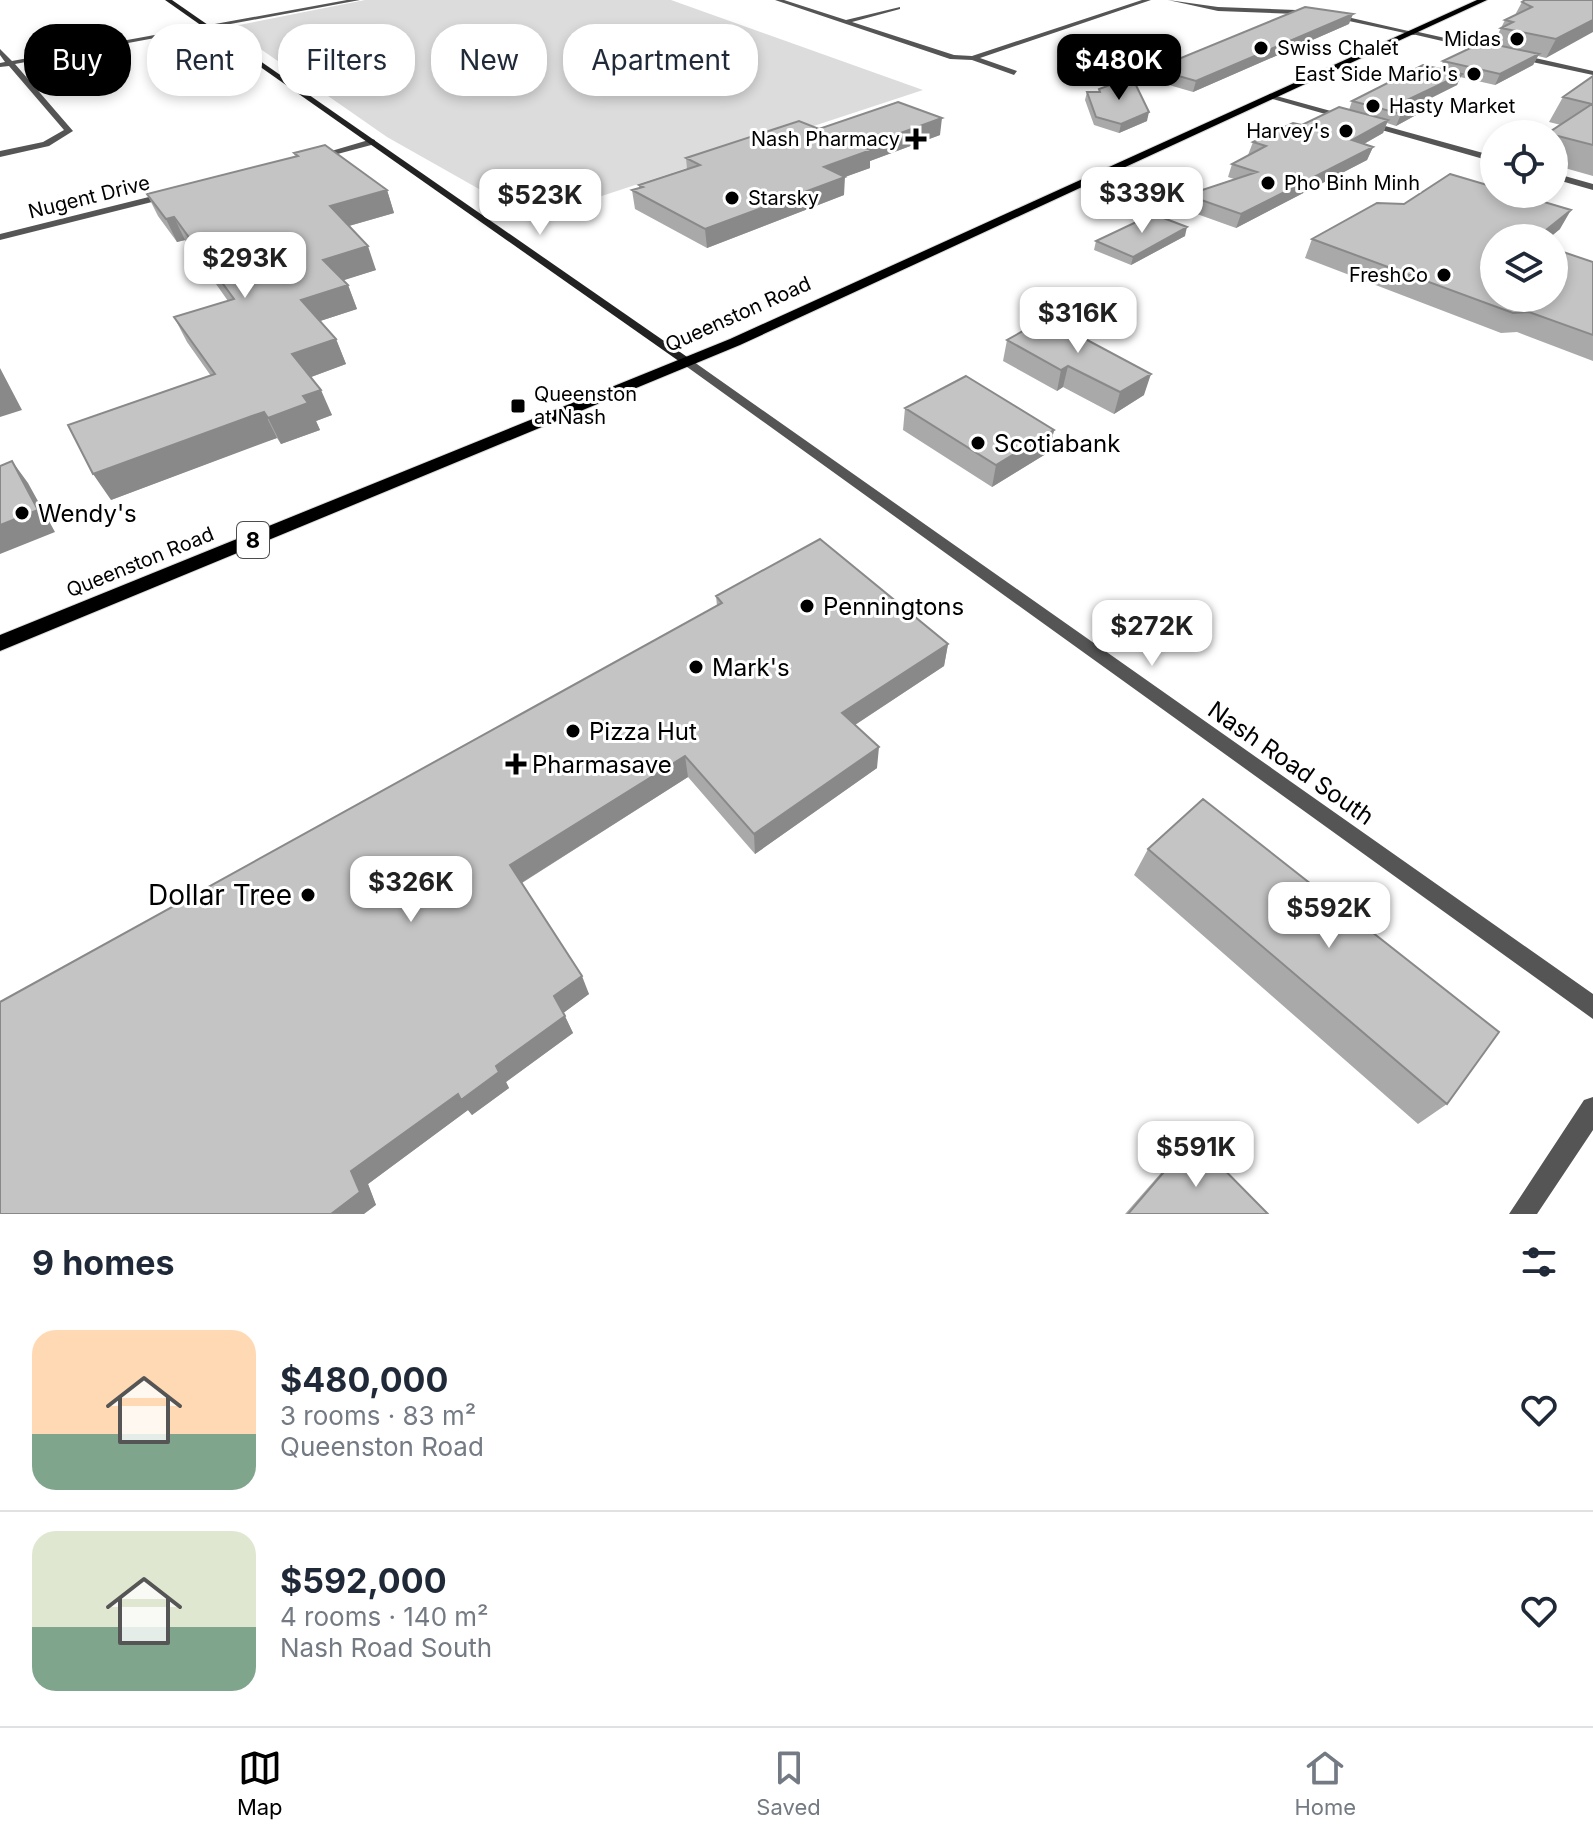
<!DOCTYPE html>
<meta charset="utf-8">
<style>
:root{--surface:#fff;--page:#f6f6f7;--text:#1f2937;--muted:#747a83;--line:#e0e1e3;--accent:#000}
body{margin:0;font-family:Inter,sans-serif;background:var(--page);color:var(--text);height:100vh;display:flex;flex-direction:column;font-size:30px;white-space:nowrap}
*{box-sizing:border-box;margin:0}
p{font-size:26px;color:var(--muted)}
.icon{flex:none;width:44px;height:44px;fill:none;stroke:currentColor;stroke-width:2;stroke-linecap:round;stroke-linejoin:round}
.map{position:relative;height:1214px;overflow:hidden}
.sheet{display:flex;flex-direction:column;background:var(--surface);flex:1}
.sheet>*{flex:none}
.hud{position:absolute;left:24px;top:24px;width:800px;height:72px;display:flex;gap:16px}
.fabs{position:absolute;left:1480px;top:120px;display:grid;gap:16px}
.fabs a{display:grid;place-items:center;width:88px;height:88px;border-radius:50%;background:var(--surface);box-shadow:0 4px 12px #0003;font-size:40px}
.price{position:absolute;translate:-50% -68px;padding:0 18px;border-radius:16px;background:#fff;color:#222;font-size:26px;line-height:52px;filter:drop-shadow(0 2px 4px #0008)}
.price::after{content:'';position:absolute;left:50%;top:48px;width:24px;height:18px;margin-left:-12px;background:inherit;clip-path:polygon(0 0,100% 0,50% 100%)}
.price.active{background:var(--accent);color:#fff}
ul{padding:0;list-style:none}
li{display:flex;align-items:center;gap:24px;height:200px;padding:0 32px}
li+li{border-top:2px solid var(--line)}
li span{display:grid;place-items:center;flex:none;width:224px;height:160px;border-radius:24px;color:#555}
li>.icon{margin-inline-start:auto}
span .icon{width:96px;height:96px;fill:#fffc;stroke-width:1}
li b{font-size:34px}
h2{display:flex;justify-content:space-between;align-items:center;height:96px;padding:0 32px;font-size:34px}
.chip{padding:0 28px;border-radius:32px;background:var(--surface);box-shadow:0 4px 12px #0003;font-size:28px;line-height:72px}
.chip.active{background:var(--accent);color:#fff}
.tabs{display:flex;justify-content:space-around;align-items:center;height:112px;border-top:2px solid var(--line);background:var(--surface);font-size:22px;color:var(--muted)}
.tabs a{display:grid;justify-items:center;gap:4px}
.tabs .active{color:var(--accent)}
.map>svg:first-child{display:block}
.green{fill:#dcdcdc}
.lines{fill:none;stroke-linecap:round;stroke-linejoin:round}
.primary-casing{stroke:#dbdbdb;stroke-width:2}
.minor{fill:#555;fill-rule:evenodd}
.tertiary{fill:#555;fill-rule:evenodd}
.secondary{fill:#222;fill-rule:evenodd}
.primary{fill:#000;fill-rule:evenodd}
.wall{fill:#a9a9a9}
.shaded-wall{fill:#898989}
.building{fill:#c4c4c4;stroke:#898989;stroke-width:2}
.poi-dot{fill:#000;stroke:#fff;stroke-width:3}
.labels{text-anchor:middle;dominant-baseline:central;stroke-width:6;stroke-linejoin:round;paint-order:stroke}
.far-poi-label{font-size:20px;fill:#000;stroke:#fff;text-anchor:end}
.far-street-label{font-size:20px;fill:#000;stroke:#fff}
.shield{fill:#fff;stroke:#4c4c4c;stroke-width:2}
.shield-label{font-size:22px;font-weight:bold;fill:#000}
.poi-label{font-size:24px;fill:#000;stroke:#fff;text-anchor:start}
.street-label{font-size:24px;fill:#000;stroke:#fff}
.near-poi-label{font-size:28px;fill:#000;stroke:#fff;text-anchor:end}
</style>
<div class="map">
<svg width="1593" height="1214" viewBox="0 0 1593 1214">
<rect width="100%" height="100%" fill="#fff"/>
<path class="green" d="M365,0H671L923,90L532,219L387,137L229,27Z"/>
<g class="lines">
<defs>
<path id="primary" d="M1477,0H1487L740,345L0,651V635L730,339Z"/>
</defs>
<use href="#primary" class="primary-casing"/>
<path class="minor" d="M347,0H360L15,64L73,131L49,146L0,157V151L43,142L64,130L9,66L0,67V63L5,62L0,55V49L12,61Z
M775,0H784L846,20L900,7V9L852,22L954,55L972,56L1142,0H1151L980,58L1017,71L1014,75L972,60L950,59Z
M1414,31L1494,49L1498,51L1494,53L1412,34Z
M1517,54L1593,71V75L1514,58Z
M1269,94L1494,156V162L1269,98Z
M372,139L375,140V144L315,160L311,157Z
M1554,173L1593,184V190L1554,179Z
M169,192L172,193V197L0,240V234Z
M1593,1097V1130L1537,1214H1509L1584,1100Z"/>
<path class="tertiary" d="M1168,0L1218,7L1321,11L1417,33L1414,35L1321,15L1218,11Z
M687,357L1593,994V1019L683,364V358Z"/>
<path class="secondary" d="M165,0H172L693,361L687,365L683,364Z"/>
<use href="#primary" class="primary"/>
</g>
<path class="wall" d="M1593,0L1546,58L1538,56L1533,65L1495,85L1460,77L1457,85L1419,104H1421L1416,115L1396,126L1387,123L1383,133L1364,144L1373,147L1367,160L1236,228L1183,209L1187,195L1234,179L1228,177L1232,164L1248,155L1253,142L1349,110L1352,101L1440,69L1443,61L1493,44L1505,20L1515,15L1522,2Z
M1349,24L1193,92L1152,80L1154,69Z
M1593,76V176L1554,165V134H1547L1561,125L1549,122L1563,97Z
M1099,89L1147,121L1119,133L1094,125L1085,100L1087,92H1099Z
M819,129L940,135L870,161V168L844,177V195L707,248L635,209L632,190L639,188V185L687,169L686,158Z
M294,153L387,190L394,213L349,226L376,270L343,280L348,285L357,309L320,321L336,339L346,364L311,377L332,415L316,421L320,430L281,444L277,438L264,442L111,500L211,376L187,342L174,317L228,301L185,240L177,242L158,216L147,194L295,157Z
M1560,229L1549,238H1494L1593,262V361L1517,332L1501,333L1305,258L1312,239Z
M1185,236L1131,265L1094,250L1096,241Z
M1007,340L1144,395L1114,414L1063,387L1057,391L1003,361Z
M905,408L1054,430L1049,452L992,487L903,430Z
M716,596L948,644L944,666L855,725L877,768L755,854L688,777L522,883L589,994L563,1013L573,1033L506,1082L509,1088L472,1115L468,1110L368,1184L376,1205L0,1214L717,606Z
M1148,849L1447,1104L1418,1124L1134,875Z
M1193,1138L1268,1214H1125L1175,1157Z"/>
<path class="shaded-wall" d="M1353,14L1349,24L1193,92L1196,81Z
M1593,20V32L1546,58L1556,39Z
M1539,54L1533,65L1495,85L1500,74Z
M1462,74L1457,85L1403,112L1407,100Z
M1421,104L1416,115L1396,126L1401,114Z
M1149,112L1147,121L1119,133L1121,124Z
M942,118L940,135L870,161V168L823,185L824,167L862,147Z
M1388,120L1383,133L1346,154L1352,140Z
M1373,147L1367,160L1236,228L1241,214Z
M845,177L844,195L707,248L705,229Z
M387,190L394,213L338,229L330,206Z
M1571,210L1560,229L1549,238H1536Z
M174,217L185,240L177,242L166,219Z
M1187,227L1185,236L1131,265L1133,257Z
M368,246L376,270L332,284L323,260Z
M348,285L357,309L311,324L301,300Z
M336,339L346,364L303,380L292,354Z
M1068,366L1063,387L1057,391L1061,370Z
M0,368L22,410L0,417Z
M1151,374L1144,395L1114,414L1120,392Z
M321,390L332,415L316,421L320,430L281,444L268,418L303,396Z
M264,412L277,438L111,500L93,474Z
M1054,430L1049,452L992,487L996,465Z
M12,461L28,483L55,532L0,554V525Z
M948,644L944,666L841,734L842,713Z
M879,747L877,768L755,854L754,834Z
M685,756L688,777L518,885L510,865Z
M582,976L589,994L562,1014L554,996Z
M565,1016L573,1033L506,1082L509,1088L472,1115L468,1110L368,1184L376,1205L364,1214H331L351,1171Z"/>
<path class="building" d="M1525,0H1593V20L1556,39L1501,28L1513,22L1505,20L1532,7L1522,2Z
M1305,7L1353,14L1196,81L1154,69Z
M1483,42L1539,54L1500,74L1443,61Z
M1423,65L1462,74L1407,100L1421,104L1401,114L1352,101Z
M1593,76V145L1554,135V134L1548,133L1592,104L1563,97Z
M1132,77L1149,112L1121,124L1096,117L1087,92H1100L1099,89Z
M898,102L942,118L862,147L871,150L824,167L845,177L705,229L632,190L643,187L639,185L700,165L686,158L799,121L819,129Z
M1339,107L1388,120L1352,140L1373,147L1241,214L1187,195L1257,172L1232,164L1266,146L1253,142L1293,123L1302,125Z
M325,145L387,190L330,206L368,246L323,260L348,285L301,300L336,339L292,354L321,390L303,396L308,403L268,418L264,412L252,416L93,474L68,425L215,374L174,317L234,299L174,217L166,219L147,194L298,156L294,153Z
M1450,174L1494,187V194H1517L1571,210L1536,238H1494V298H1554V249L1593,262V335L1529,312L1513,313L1312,239L1377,203L1404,204Z
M1153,214L1187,227L1133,257L1096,241Z
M1046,318L1151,374L1120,392L1068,366L1061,370L1007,340Z
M966,376L1054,430L996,465L905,408Z
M12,461L38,510L0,525V466Z
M820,539L948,644L842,713L879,747L754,834L685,756L510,865L582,976L554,996L565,1016L496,1066L499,1072L461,1100L458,1094L351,1171L360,1192L331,1214H0V1002L722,603L716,596Z
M1203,799L1499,1032L1447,1104L1148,849Z
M1193,1138L1268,1214H1128Z"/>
<g class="poi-dot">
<circle cx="1517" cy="39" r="8"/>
<circle cx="1261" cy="48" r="8"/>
<circle cx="1474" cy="74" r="8"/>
<circle cx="1373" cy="106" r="8"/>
<circle cx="1346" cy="131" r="8"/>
<path d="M912 127h8v8h8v8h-8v8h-8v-8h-8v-8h8z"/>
<circle cx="1268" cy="183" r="8"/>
<circle cx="732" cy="198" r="8"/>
<circle cx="1444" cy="275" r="8"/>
<rect x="510" y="398" width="16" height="16" rx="4"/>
<circle cx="978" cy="443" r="8"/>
<circle cx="22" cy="513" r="8"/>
<circle cx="807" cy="606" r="8"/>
<circle cx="696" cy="667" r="8"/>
<circle cx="573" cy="731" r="8"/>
<path d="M512 752h8v8h8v8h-8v8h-8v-8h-8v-8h8z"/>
<circle cx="308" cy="895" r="8"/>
</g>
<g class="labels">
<g class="far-poi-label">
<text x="1501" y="39">Midas</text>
<text x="1277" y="48" text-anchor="start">Swiss Chalet</text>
<text x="1458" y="74">East Side Mario's</text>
<text x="1389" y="106" text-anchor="start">Hasty Market</text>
<text x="1330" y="131">Harvey's</text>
<text x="900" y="139">Nash Pharmacy</text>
<text x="1284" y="183" text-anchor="start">Pho Binh Minh</text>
<text x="748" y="198" text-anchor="start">Starsky</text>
<text x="1428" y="275">FreshCo</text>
<text x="534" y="394" text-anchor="start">Queenston<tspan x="534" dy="23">at Nash</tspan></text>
</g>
<g class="far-street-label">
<text transform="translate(89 197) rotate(-14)">Nugent Drive</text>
<text transform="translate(738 314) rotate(-24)">Queenston Road</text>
<text transform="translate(140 562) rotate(-22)">Queenston Road</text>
</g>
<rect class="shield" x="237" y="522" width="32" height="36" rx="6"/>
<g class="shield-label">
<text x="253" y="540">8</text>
</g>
<g class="poi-label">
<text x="994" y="443">Scotiabank</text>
<text x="38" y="513">Wendy's</text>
<text x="823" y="606">Penningtons</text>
<text x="712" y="667">Mark's</text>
<text x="589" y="731">Pizza Hut</text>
<text x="532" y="764">Pharmasave</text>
</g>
<g class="street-label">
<text transform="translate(1291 763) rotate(35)">Nash Road South</text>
</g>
<g class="near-poi-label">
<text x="292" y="895">Dollar Tree</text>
</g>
</g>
</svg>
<div class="fabs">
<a><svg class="icon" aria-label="locate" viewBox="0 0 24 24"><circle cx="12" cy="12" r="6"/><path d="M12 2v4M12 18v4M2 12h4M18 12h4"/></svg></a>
<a><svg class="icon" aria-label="layers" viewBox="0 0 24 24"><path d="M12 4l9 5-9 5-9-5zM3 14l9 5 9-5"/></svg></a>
</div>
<b class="price active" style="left:1119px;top:102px">$480K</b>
<b class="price" style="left:1142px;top:235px">$339K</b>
<b class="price" style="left:540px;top:237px">$523K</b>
<b class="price" style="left:245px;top:300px">$293K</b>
<b class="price" style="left:1078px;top:355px">$316K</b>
<b class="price" style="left:1152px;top:668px">$272K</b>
<b class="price" style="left:411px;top:924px">$326K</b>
<b class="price" style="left:1329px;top:950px">$592K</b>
<b class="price" style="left:1196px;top:1189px">$591K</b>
<div class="hud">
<a class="chip active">Buy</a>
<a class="chip">Rent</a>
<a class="chip">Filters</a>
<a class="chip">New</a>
<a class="chip">Apartment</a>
</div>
</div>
<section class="sheet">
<h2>9 homes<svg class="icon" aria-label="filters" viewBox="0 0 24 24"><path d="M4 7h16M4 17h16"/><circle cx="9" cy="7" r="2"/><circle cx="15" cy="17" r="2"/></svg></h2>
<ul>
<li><span style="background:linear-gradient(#ffd9b3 65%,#7fa58c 0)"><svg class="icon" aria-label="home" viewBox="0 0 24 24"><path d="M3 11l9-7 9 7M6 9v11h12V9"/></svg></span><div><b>$480,000</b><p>3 rooms · 83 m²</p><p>Queenston Road</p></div><svg class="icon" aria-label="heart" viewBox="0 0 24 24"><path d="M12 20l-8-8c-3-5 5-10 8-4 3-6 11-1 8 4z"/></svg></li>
<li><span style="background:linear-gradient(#dfe7d0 60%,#7fa58c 0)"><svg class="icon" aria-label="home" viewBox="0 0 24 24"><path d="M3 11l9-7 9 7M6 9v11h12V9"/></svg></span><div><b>$592,000</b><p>4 rooms · 140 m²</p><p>Nash Road South</p></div><svg class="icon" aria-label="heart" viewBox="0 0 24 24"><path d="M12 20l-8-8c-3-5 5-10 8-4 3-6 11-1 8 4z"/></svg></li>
</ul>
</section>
<nav class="tabs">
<a class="active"><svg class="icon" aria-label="map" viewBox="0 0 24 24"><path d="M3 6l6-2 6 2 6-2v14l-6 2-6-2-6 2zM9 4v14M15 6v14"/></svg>Map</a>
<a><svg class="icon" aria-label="saved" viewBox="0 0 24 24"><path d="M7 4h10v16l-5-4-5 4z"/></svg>Saved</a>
<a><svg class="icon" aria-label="home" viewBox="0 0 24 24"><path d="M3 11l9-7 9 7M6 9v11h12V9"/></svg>Home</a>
</nav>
